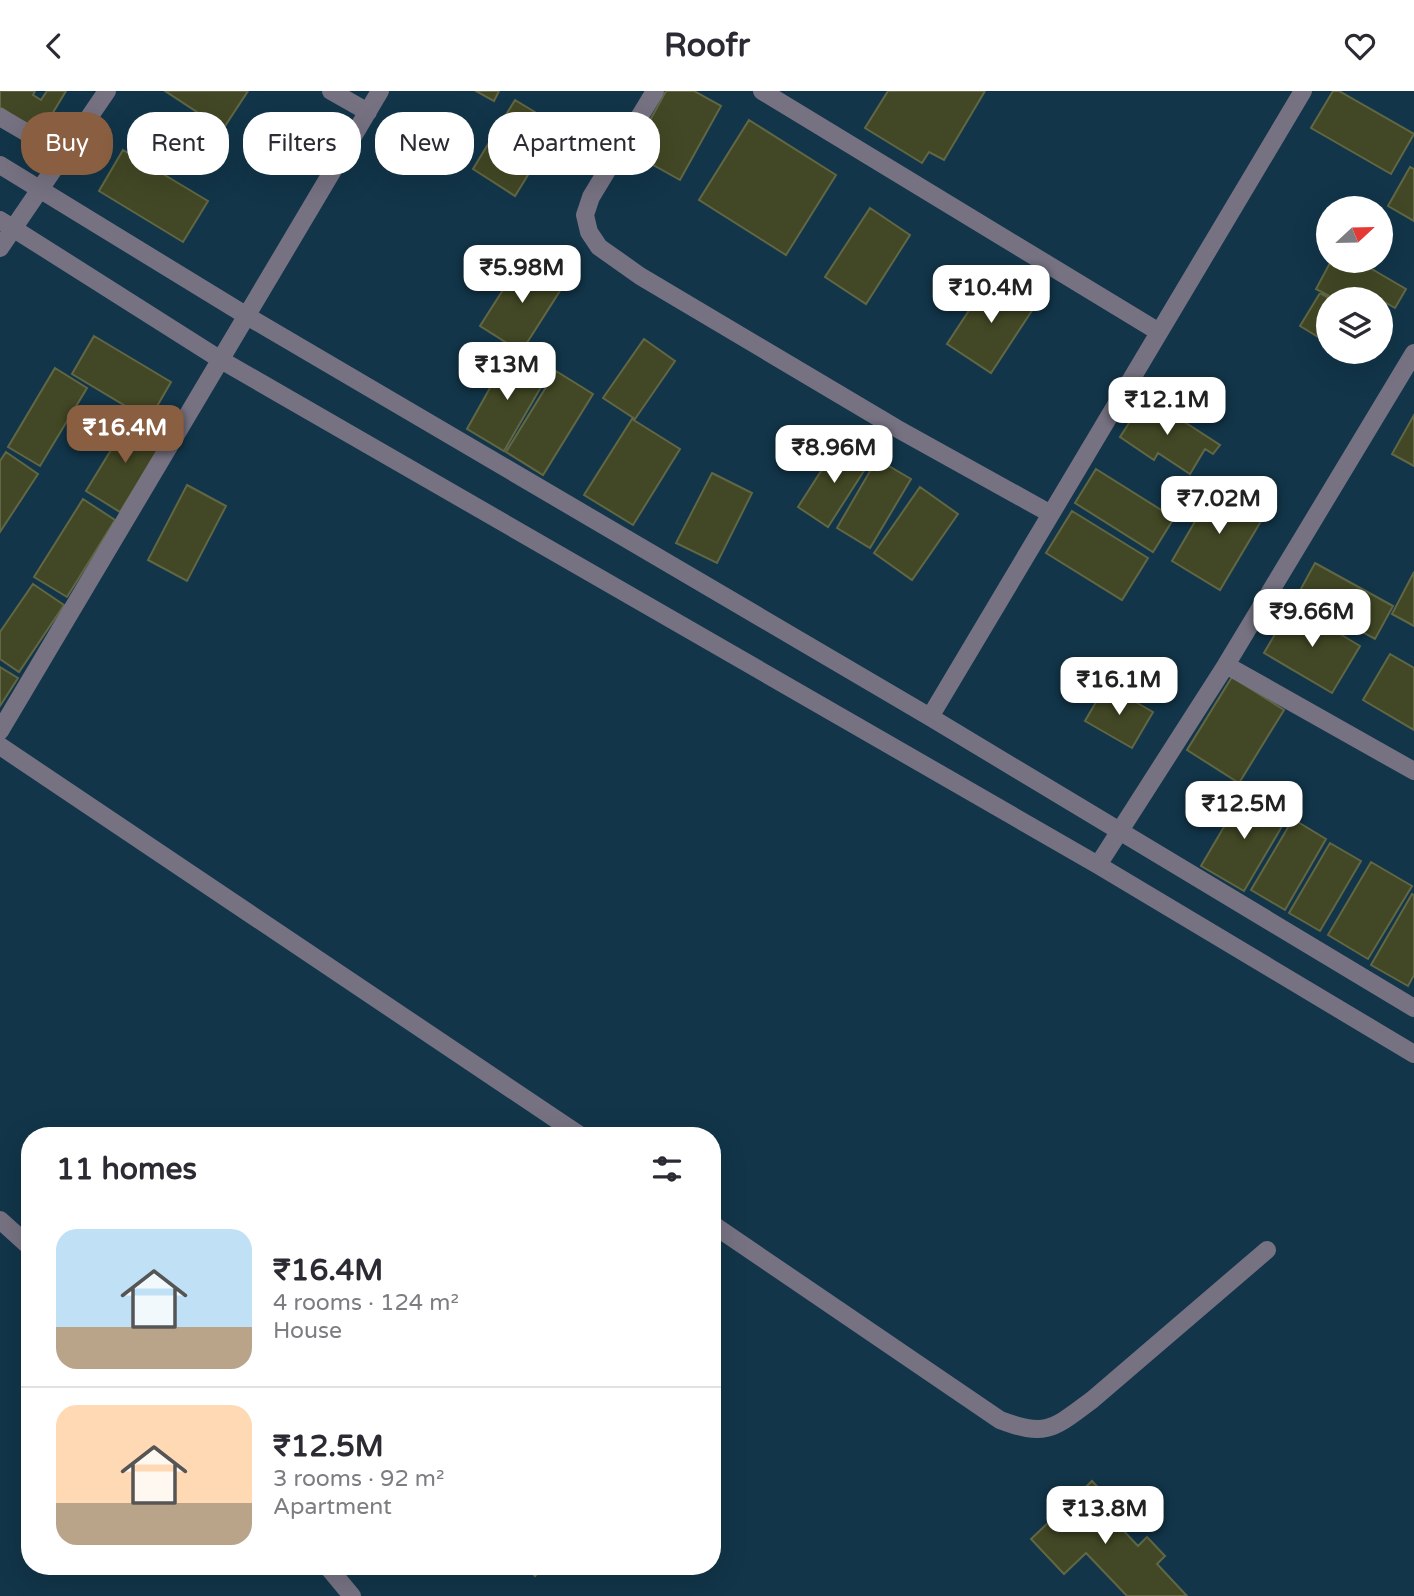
<!DOCTYPE html>
<meta charset="utf-8">
<style>
:root{--surface:#fff;--page:#f2f2f3;--text:#2b2b33;--muted:#7c7c81;--line:#e1e1e2;--accent:#895e41}
body{margin:0;font-family:"Varela Round",sans-serif;background:var(--page);color:var(--text);height:100vh;display:flex;flex-direction:column;font-size:26px;white-space:nowrap}
*{box-sizing:border-box;margin:0}
p{font-size:23px;color:var(--muted)}
.icon{flex:none;width:38px;height:38px;fill:none;stroke:currentColor;stroke-width:2;stroke-linecap:round;stroke-linejoin:round}
.map{position:relative;flex:1;overflow:hidden}
.sheet{position:absolute;left:21px;top:1036px;width:700px;height:448px;display:flex;flex-direction:column;background:var(--surface);border-radius:28px;box-shadow:0 7px 28px #0002}
.sheet>*{flex:none}
.top-card{position:absolute;left:21px;top:21px;width:700px;height:63px;display:flex;gap:14px}
.needle{width:46px;rotate:68deg}
.buttons{position:absolute;left:1316px;top:105px;display:grid;gap:14px}
.buttons a{display:grid;place-items:center;width:77px;height:77px;border-radius:50%;background:var(--surface);box-shadow:0 7px 28px #0002;font-size:35px}
.price{position:absolute;translate:-50% -60px;padding:0 16px;border-radius:14px;background:#fff;color:#222;font-size:23px;line-height:46px;filter:drop-shadow(0 2px 4px #0008)}
.price::after{content:'';position:absolute;left:50%;top:42px;width:21px;height:16px;margin-left:-10px;background:inherit;clip-path:polygon(0 0,100% 0,50% 100%)}
.price.on{background:var(--accent);color:#fff}
ul{padding:0;list-style:none}
li{display:flex;align-items:center;gap:21px;height:175px;padding:0 35px}
li+li{border-top:2px solid var(--line)}
li span{display:grid;place-items:center;flex:none;width:196px;height:140px;border-radius:21px;color:#555}
li>.icon{margin-inline-start:auto}
span .icon{width:84px;height:84px;fill:#fffc;stroke-width:1}
li b{font-size:30px}
h2{display:flex;justify-content:space-between;align-items:center;height:84px;padding:0 35px;font-size:30px}
.tag{padding:0 24px;border-radius:28px;background:var(--surface);box-shadow:0 7px 28px #0002;font-size:24px;line-height:63px}
.tag.on{background:var(--accent);color:#fff}
header{display:flex;justify-content:space-between;align-items:center;height:91px;padding:0 35px;background:var(--surface);font-size:32px;font-weight:700}
.map>svg:first-child{display:block}
.building{fill:#424825;stroke:#616744;stroke-width:2}
.lines{fill:none;stroke-linecap:round;stroke-linejoin:round}
.minor{stroke:#767282;stroke-width:18}
</style>
<header><svg class="icon" aria-label="back" viewBox="0 0 24 24"><path d="M15 5l-7 7 7 7"/></svg>Roofr<svg class="icon" aria-label="heart" viewBox="0 0 24 24"><path d="M12 20l-8-8c-3-5 5-10 8-4 3-6 11-1 8 4z"/></svg></header>
<div class="map">
<svg width="1414" height="1505" viewBox="0 0 1414 1505">
<rect width="100%" height="100%" fill="#123549"/>
<path class="building" d="M0,0H35L33,4L41,9L47,0H66L40,43L0,16Z
M165,0H248L223,38Z
M476,0H499L494,10Z
M666,0H694L721,15L680,89L632,62Z
M888,0H985L944,69L929,61L922,72L865,37Z
M1333,0H1339L1414,43L1391,83L1311,37Z
M515,9L558,35L515,105L473,78Z
M749,29L836,84L786,164L699,109Z
M123,59L208,110L183,151L99,100Z
M1410,76L1414,78V130L1388,115Z
M870,117L910,144L866,213L825,186Z
M524,166L565,192L521,261L480,235Z
M1331,170H1358L1406,198L1395,217L1374,205L1372,208H1335L1316,198Z
M991,186L1035,215L991,282L947,253Z
M1320,202L1331,208H1328V252L1300,235Z
M94,245L171,291L149,329L72,283Z
M644,248L675,270L635,328L603,307Z
M509,263L548,284L504,360L467,338Z
M55,277L87,297L40,375L8,356Z
M556,280L593,303L543,384L506,361Z
M1146,306L1220,354L1213,363L1205,358L1190,383L1158,362L1154,369L1120,346Z
M1414,324V375L1392,363Z
M130,328L164,349L120,421L86,400Z
M632,328L680,358L633,434L584,404Z
M839,352L869,372L828,436L798,416Z
M6,361L38,383L0,441V370Z
M877,368L911,388L870,457L837,437Z
M1096,378L1174,427L1153,461L1075,412Z
M712,382L752,402L717,472L676,452Z
M1218,391L1267,420L1220,499L1172,470Z
M187,394L226,415L187,490L148,469Z
M920,396L958,423L912,489L874,462Z
M83,408L115,429L67,506L34,486Z
M1072,420L1148,467L1122,509L1046,462Z
M1315,472L1393,515L1375,548L1297,505Z
M1414,481V535L1392,523Z
M33,493L64,514L19,581L0,568V541Z
M1292,514L1360,555L1332,602L1264,562Z
M1390,563L1414,577V639L1363,609Z
M0,576L18,587L0,615Z
M1232,586L1284,619L1239,692L1187,659Z
M1106,594L1153,621L1132,657L1085,630Z
M1245,700L1288,725L1244,800L1201,775Z
M1293,728L1326,748L1285,819L1251,799Z
M1330,752L1361,770L1320,840L1289,822Z
M1371,771L1412,795L1368,868L1328,844Z
M1412,803L1414,804V884L1408,895L1371,874Z
M1092,1390L1128,1429L1120,1436L1138,1455L1147,1446L1165,1465L1157,1473L1187,1505H1127L1086,1462L1064,1483L1031,1448Z
M526,1475H545L535,1485Z"/>
<g class="lines">
<path class="minor" d="M331,0L368,21
M655,0L591,106L585,124L589,141L599,156L640,185L896,337L1051,423
M762,0L1159,241
M0,26L65,64
M0,74L247,225L930,626L1414,917
M0,129L221,269L1098,774L1414,963
M0,157L107,0
M1226,574L1414,680
M930,626L1303,0
M0,640L380,0
M0,655L581,1045
M1098,774L1226,574L1414,262
M0,1129L30,1156
M712,1133L1000,1329C1047,1347 1054,1337 1092,1309L1267,1159
M327,1475L352,1505"/>
</g>
</svg>
<div class="buttons">
<a><svg class="needle" viewBox="-14 -14 28 28"><path d="M0-13l5 13h-10z" fill="#e53935"/><path d="M0 13l5-13h-10z" fill="#7c7c81"/></svg></a>
<a><svg class="icon" aria-label="layers" viewBox="0 0 24 24"><path d="M12 4l9 5-9 5-9-5zM3 14l9 5 9-5"/></svg></a>
</div>
<b class="price" style="left:522px;top:214px">₹5.98M</b>
<b class="price" style="left:991px;top:234px">₹10.4M</b>
<b class="price" style="left:507px;top:311px">₹13M</b>
<b class="price" style="left:1167px;top:346px">₹12.1M</b>
<b class="price on" style="left:125px;top:374px">₹16.4M</b>
<b class="price" style="left:834px;top:394px">₹8.96M</b>
<b class="price" style="left:1219px;top:445px">₹7.02M</b>
<b class="price" style="left:1312px;top:558px">₹9.66M</b>
<b class="price" style="left:1119px;top:626px">₹16.1M</b>
<b class="price" style="left:1244px;top:750px">₹12.5M</b>
<b class="price" style="left:1105px;top:1455px">₹13.8M</b>
<div class="top-card">
<a class="tag on">Buy</a>
<a class="tag">Rent</a>
<a class="tag">Filters</a>
<a class="tag">New</a>
<a class="tag">Apartment</a>
</div>
<section class="sheet">
<h2>11 homes<svg class="icon" aria-label="filters" viewBox="0 0 24 24"><path d="M4 7h16M4 17h16"/><circle cx="9" cy="7" r="2"/><circle cx="15" cy="17" r="2"/></svg></h2>
<ul>
<li><span style="background:linear-gradient(#bfe0f5 70%,#b9a48a 0)"><svg class="icon" aria-label="home" viewBox="0 0 24 24"><path d="M3 11l9-7 9 7M6 9v11h12V9"/></svg></span><div><b>₹16.4M</b><p>4 rooms · 124 m²</p><p>House</p></div></li>
<li><span style="background:linear-gradient(#ffd9b3 70%,#b9a48a 0)"><svg class="icon" aria-label="home" viewBox="0 0 24 24"><path d="M3 11l9-7 9 7M6 9v11h12V9"/></svg></span><div><b>₹12.5M</b><p>3 rooms · 92 m²</p><p>Apartment</p></div></li>
</ul>
</section>
</div>
